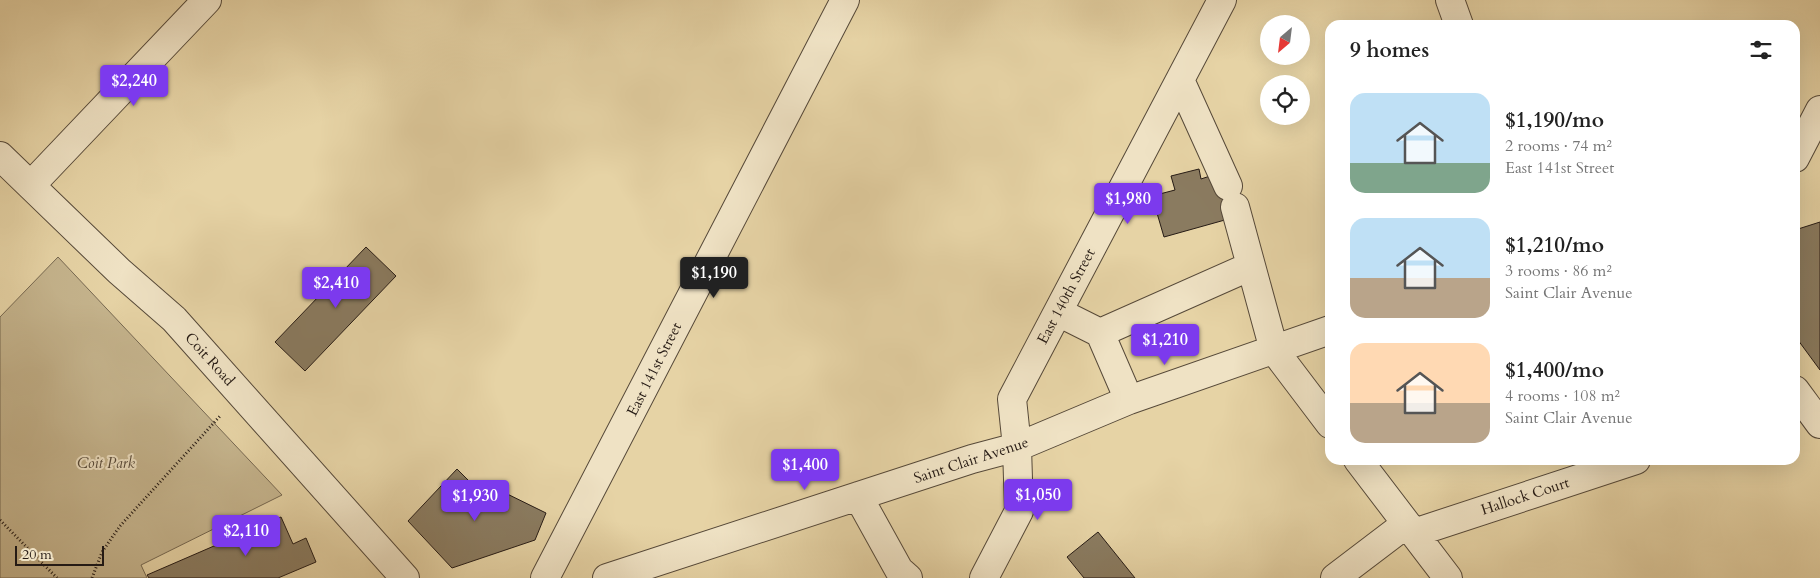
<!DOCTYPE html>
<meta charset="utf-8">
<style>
:root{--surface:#fff;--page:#f2f2f2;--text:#222;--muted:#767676;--accent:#7c3aed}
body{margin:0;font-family:Cardo,serif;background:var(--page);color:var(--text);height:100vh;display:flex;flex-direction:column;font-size:19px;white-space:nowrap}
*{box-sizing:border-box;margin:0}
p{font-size:16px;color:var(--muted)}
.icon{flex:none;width:28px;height:28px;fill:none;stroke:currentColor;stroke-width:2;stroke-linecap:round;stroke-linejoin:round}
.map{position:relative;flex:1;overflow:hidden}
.panel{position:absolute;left:1325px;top:20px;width:475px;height:445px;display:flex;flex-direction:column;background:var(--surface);border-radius:15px;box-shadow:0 5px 20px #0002}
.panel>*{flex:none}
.needle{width:32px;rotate:208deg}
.fabs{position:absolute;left:1260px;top:15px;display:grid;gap:10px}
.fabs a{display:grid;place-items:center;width:50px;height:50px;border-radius:50%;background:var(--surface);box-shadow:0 5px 20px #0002;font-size:25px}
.scale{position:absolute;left:15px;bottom:12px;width:89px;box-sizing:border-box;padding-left:5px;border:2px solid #261b15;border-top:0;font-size:14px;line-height:18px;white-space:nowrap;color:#261b15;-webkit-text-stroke:4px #efe2c4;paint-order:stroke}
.price{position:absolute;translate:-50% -42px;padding:0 11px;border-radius:5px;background:var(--accent);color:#fff;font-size:16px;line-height:32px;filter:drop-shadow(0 1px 2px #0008)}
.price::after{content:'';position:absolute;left:50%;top:30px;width:15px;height:11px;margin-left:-8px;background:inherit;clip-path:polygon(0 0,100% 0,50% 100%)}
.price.on{background:#222;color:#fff}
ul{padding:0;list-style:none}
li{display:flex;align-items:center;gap:15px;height:125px;padding:0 25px}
li span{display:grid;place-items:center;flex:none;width:140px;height:100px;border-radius:15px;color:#555}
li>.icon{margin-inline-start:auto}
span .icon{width:60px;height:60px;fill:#fffc;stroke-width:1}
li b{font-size:21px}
h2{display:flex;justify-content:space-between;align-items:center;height:60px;padding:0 25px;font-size:21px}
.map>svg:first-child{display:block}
.green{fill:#c5b48d;stroke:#766851}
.building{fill:#8a7b60;stroke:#261b15}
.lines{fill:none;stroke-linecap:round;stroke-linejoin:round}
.minor-casing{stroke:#564939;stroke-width:30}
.path{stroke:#261b15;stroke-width:3;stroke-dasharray:1 2.5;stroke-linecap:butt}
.minor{stroke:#efe2c4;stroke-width:28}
.labels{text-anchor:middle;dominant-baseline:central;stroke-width:4;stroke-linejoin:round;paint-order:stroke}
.street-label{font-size:15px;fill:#261b15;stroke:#efe2c4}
.park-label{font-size:15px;font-style:italic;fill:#564939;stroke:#efe2c4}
</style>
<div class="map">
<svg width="1820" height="578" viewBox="0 0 1820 578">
<rect width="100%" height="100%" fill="#e6d3a5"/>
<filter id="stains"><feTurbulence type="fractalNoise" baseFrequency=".004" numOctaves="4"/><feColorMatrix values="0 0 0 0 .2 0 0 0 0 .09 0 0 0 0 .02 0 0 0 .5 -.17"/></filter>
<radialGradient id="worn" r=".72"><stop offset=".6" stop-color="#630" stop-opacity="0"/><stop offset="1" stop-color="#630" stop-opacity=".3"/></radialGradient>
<path class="green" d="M58,257L282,495L141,565L147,578H0V317Z"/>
<path class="building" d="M1199,169L1201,179L1213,175L1240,205L1232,218L1164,237L1152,196L1175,190L1171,176Z
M1820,222V370L1795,336V230Z
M366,247L396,276L305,371L275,342Z
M457,469L482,494L495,488L546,513L535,540L452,568L408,521Z
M281,517L293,544L306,538L316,562L278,578H149L147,575Z
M1098,532L1135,578H1084L1067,557Z"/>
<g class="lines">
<defs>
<path id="minor" d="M1450,0L1459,25
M1180,80L1228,186
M0,156L119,271L174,319L405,578
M1795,158L1820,110
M31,185L207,0
M1235,207L1274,350L1330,424
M1058,312L1100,333
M1795,390L1820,424
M1129,400L1100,333L1251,266
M1358,460L1448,578
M858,496L899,570L908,578
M1414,533L1636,460
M545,578L845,0
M607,578L972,459L1017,447L1129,400L1330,330
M984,578L1019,511L1017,447L1012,399L1222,0
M1335,578L1406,524"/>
</defs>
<use href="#minor" class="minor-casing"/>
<path class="path" d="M0,520L57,578
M92,578L102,552L120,526L221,415"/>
<use href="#minor" class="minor"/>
</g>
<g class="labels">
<g class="street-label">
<text transform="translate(1066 296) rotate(-62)">East 140th Street</text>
<text transform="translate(210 359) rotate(48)">Coit Road</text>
<text transform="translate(654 369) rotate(-63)">East 141st Street</text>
<text transform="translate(971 460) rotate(-18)">Saint Clair Avenue</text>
<text transform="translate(1525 496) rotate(-18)">Hallock Court</text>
</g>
<g class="park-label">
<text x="106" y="463">Coit Park</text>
</g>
</g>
<rect width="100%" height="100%" filter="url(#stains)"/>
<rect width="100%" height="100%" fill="url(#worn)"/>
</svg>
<div class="fabs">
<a><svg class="needle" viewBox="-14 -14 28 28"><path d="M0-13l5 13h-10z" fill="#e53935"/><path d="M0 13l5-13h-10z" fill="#767676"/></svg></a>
<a><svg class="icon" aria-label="locate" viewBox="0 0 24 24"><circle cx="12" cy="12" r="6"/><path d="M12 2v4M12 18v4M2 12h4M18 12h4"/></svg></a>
</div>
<div class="scale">20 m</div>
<b class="price" style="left:134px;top:107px">$2,240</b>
<b class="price" style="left:1128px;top:225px">$1,980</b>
<b class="price on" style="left:714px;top:299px">$1,190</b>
<b class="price" style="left:336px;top:309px">$2,410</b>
<b class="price" style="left:1165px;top:366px">$1,210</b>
<b class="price" style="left:805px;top:491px">$1,400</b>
<b class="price" style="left:1038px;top:521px">$1,050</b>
<b class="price" style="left:475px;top:522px">$1,930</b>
<b class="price" style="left:246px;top:557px">$2,110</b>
<section class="panel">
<h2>9 homes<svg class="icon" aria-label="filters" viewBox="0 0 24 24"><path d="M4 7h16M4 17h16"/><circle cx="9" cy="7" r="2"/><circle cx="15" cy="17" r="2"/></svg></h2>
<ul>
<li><span style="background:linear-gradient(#bfe0f5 70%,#7fa58c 0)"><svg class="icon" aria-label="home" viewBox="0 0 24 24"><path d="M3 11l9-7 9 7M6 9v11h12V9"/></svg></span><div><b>$1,190/mo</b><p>2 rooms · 74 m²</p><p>East 141st Street</p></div></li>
<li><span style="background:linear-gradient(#bfe0f5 60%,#b9a48a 0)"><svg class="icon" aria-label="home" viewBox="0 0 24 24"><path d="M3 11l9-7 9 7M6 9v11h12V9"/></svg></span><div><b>$1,210/mo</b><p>3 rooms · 86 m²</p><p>Saint Clair Avenue</p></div></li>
<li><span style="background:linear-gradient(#ffd9b3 60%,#b9a48a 0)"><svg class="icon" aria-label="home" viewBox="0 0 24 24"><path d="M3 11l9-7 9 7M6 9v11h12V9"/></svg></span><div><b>$1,400/mo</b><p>4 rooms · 108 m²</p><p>Saint Clair Avenue</p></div></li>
</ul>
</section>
</div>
